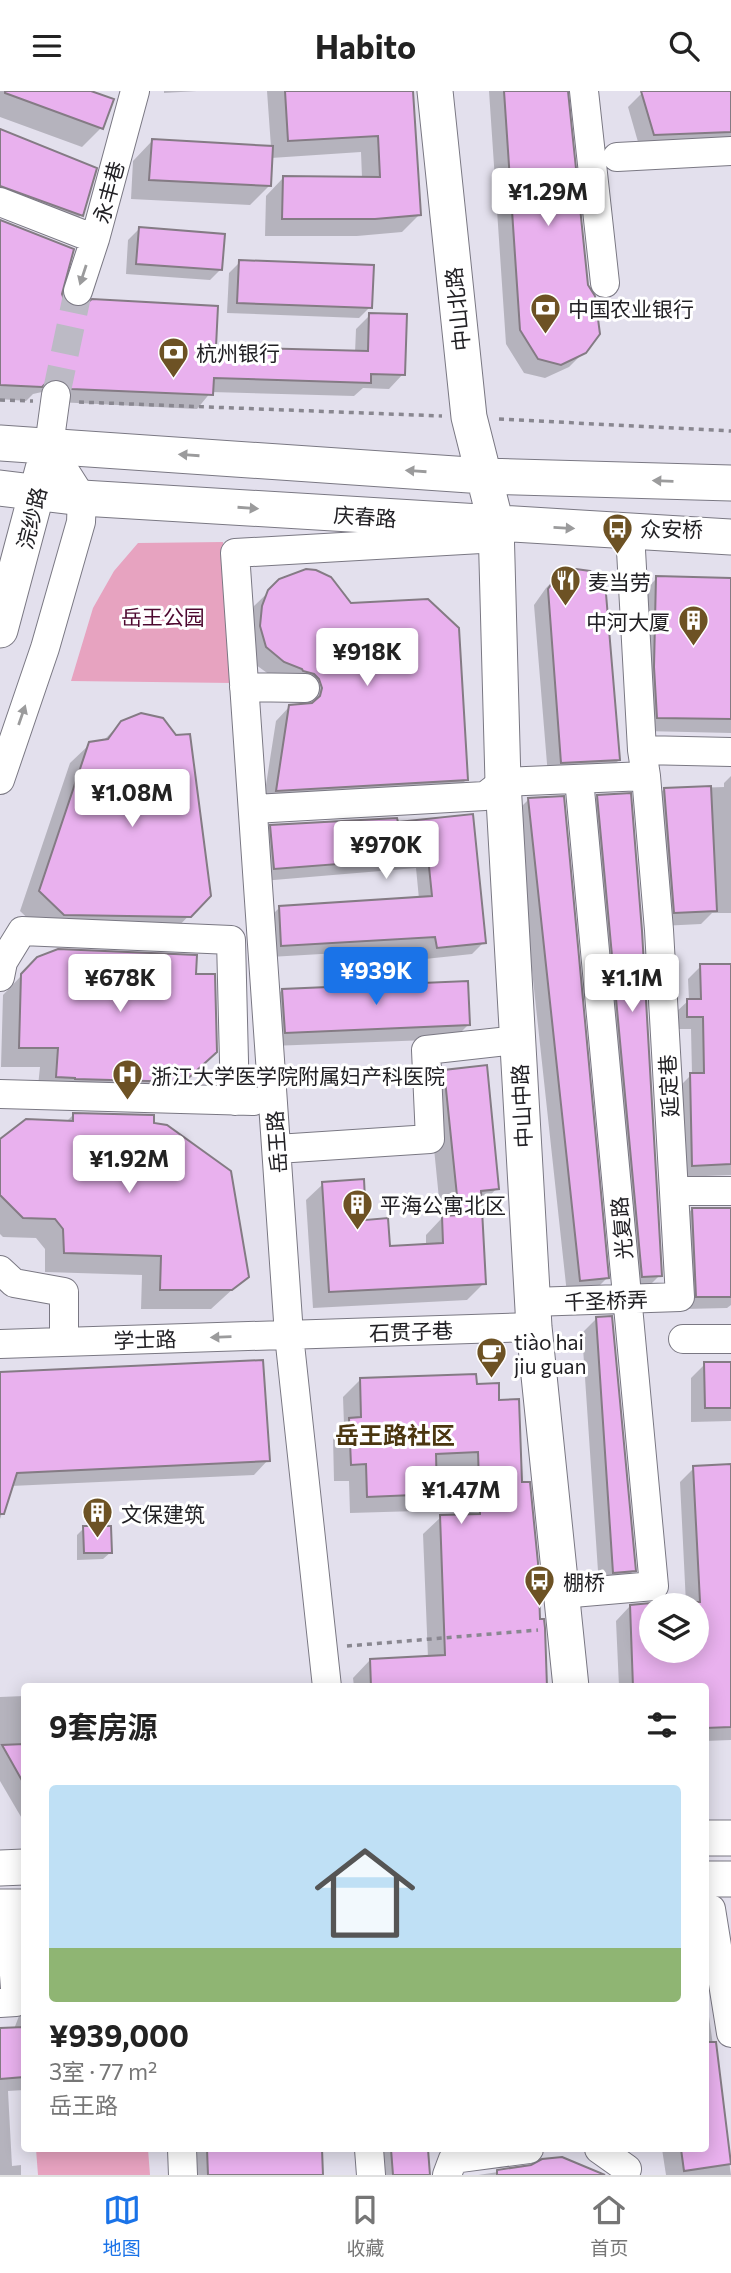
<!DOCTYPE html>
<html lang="zh">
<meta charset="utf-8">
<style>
:root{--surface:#fff;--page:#f2f2f2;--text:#222;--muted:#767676;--line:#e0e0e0;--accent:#1a73e8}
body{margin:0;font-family:Commissioner,"Noto Sans SC",sans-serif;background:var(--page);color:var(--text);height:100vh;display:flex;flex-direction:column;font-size:26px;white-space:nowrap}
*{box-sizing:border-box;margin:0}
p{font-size:23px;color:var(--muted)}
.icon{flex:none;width:38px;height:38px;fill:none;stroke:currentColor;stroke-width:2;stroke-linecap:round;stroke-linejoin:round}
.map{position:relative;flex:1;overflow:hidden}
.panel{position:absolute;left:21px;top:1592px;width:688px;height:469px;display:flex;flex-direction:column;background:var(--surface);border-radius:7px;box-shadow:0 4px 18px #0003}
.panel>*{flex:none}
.tools{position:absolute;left:639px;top:1502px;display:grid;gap:14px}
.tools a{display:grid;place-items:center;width:70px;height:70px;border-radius:50%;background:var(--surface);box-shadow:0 4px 18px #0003;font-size:35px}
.price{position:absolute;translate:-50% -60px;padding:0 16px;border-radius:7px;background:#fff;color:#222;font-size:23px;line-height:46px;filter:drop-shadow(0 2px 4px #0008)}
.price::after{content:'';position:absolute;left:50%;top:42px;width:21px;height:16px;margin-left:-10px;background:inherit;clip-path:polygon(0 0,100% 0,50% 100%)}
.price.on{background:var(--accent);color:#fff}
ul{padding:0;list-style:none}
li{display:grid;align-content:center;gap:14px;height:371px;padding:0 28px}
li+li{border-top:2px solid var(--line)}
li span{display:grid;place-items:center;height:217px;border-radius:7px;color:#555}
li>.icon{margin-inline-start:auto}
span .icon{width:126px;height:126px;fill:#fffc;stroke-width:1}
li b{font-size:30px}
h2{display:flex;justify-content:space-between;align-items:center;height:84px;padding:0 28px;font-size:30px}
header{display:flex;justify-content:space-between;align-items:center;height:91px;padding:0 28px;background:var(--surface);font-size:32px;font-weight:700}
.tabs{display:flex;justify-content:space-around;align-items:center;height:98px;border-top:2px solid var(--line);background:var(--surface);font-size:19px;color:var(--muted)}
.tabs a{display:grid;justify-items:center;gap:4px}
.tabs .on{color:var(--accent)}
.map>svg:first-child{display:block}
.green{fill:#e7a3c0}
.shadow{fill:#0003}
.building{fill:#e9b1ee;stroke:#847b84;stroke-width:2}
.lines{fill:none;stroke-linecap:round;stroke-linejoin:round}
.minor-tunnel{stroke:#bcbac5;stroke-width:28;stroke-dasharray:28 14;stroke-linecap:butt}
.minor-casing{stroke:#7a7883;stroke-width:30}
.major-casing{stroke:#7a7883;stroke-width:37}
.path{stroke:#898790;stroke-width:3.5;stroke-dasharray:5 5;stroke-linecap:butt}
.minor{stroke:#fff;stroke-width:28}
.major{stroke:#fff;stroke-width:35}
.oneway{fill:#9b9b9c}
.labels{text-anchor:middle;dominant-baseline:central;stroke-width:6;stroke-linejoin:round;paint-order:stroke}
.street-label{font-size:21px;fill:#212024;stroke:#fff}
.poi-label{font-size:21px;fill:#212024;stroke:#fff;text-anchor:start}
.park-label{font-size:21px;fill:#4d082f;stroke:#fff}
.quarter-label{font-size:24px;font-weight:bold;fill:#4b3610;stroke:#fff}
</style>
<header><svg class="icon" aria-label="menu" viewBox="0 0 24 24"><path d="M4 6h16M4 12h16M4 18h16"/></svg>Habito<svg class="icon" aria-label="search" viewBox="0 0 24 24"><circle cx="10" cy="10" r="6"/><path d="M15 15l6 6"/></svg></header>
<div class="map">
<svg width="731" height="2084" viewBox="0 0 731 2084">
<rect width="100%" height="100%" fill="#e3e0ed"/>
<path class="green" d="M223,451L233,592L71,590L93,517L114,480L138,452Z
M36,2058H148L150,2084H38Z"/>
<path class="shadow" d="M0,0H86L101,37L82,56L0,26Z
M164,0H197L164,2Z
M267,0H412L419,124L402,141L357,145H265L266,105L283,87H362L361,61L271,67L269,95L250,114L131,108L133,70L152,50L271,56Z
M489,0H566L584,261L569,276L545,287L524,282L506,253Z
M731,0V54L640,58L628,16L642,2Z
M0,40L95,78L81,124L67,139L0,113Z
M0,131L60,203L64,212L72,217L214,258L355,262L356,238L370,224L403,283L389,298L363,297L354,305L211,301L197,318L57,311L51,304L42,301L33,303L26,310L0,308Z
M139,138L221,178L210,189L126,183L128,149Z
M240,171L370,216L359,227L227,222L229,182Z
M561,482L619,669L605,683L548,685L534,514L546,497Z
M657,487L731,489V642L643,640V501Z
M280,490L466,689L452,703L263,713L276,630L290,615L308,614V612L305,603L270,584L252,571L249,531L254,515Z
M122,631L209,804L169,845L44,843L20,820L70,672L90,653L102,651Z
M731,685V822H712L701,833L661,835L650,713L664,698L724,696V692Z
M598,705L660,1184L646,1198L628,1200L584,720Z
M529,708L607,1187L593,1201L567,1203L515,722Z
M471,725L484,851L472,863L425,868L424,857L270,866L268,828L280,816L419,808L416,777L262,790L259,747L271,735L396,733Z
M38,867L195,980L163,1010L37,1005L40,976H1L3,904Z
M731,874V1084L681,1086L679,996L692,983L691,938H676L675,922L689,909L688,888L701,875Z
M282,899L468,934L454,948L271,955L268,913Z
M445,981L497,1097L480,1115L484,1192L467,1209L313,1217L306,1109L323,1093L364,1131L388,1157L426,1155V1144L441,1128L428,997Z
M74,1023L152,1034L247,1185L211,1218H141L142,1184L45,1181V1158L36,1147L3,1146L0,1143V1050L66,1031Z
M692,1118H731V1214L727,1217L685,1218L680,1131Z
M596,1228L634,1479L620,1493L599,1495L582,1242Z
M705,1273H731V1330L691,1331V1287Z
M0,1282L268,1369L254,1384L11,1395L0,1428Z
M360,1289L475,1295L497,1311L520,1393L546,1596H354L353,1587L370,1569L428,1567L423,1443L441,1426L463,1425L462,1378L434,1379L435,1402L418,1420L350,1422L349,1390H334L333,1346L344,1334L343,1306Z
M731,1375V1649L705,1650V1596H619L616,1530L630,1515H651V1559H696V1514H668L686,1513L680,1391L694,1377Z
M84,1437L111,1461L103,1468L77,1469V1444Z
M24,1605V1731L0,1690V1606Z
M24,1869V1999L8,2000L12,2075L21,2074V2084H0V1939L14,1938L19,1925L16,1878Z
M705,1897L731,2084H666L662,2058H705Z
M193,2058H323L322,2084H194Z
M375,2058H427L428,2084H376Z
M532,2076L590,2084H478Z"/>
<path class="building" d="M5,0H91L114,8L103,38L5,2Z
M285,0H413L421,124L375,128H282L283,85L380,86L378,45L288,50Z
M504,0H568L588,194L595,205L600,243L586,262L561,274L538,268L520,239Z
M641,0H731V41L654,44Z
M0,38L97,77L83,125L0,95Z
M152,48L273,55L271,95L149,89Z
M0,129L74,158L62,203L65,211L72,216H82L92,208L218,215L216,256L368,260L369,222L407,223L405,284L371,283V292L214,287L213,304L71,298L66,291L58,288L49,289L42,296L0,294Z
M139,136L225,143L222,179L136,173Z
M239,169L374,174L372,217L237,212Z
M306,478L316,479L331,486L351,512L428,508L459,537L468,689L276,700L289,614L312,612L320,605L322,597L319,588L314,583L303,580L302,578L284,571L266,556L260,535L262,515L268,499L279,488Z
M576,478L590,480L605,491L620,669L561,672L548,498L560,480Z
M656,485L731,487V628L657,627L654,576Z
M141,622L163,627L176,644L190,643L211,805L191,826L64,824L39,800L89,651L108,648L121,630Z
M711,695L717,820L674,822L664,697Z
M631,702L642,840L662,1185L642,1186L597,704Z
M564,705L609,1187L580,1190L528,707Z
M473,723L486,852L437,857L435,846L281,855L279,815L432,805L428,766L274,778L270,734L397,727L398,731Z
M58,858L197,864L196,883H215L217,961L184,991L75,988V987L56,986L58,957H19L21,883L37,866Z
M700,873H731V1073L692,1075L690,982H704L703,926H687V908H701Z
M468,890L470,934L285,942L282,898Z
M487,974L499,1098L481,1100L486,1193L329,1201L322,1091L364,1088L366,1129L388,1127L390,1155L443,1152L442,1125L459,1124L444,979Z
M73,1022L154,1024V1032L167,1034L231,1080L249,1186L232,1199H160L161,1165L64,1162L63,1138L55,1128L23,1127L0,1104V1048L26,1028L73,1030Z
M692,1117H731V1206H696Z
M612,1225L636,1480L613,1482L596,1226Z
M263,1269L270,1370L17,1382L4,1423H0V1281Z
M704,1271H731V1317H705Z
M476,1283L477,1293L499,1292V1309L519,1308L522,1391H530L538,1472L540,1528H544L545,1537L547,1596H371L370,1568L445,1564L440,1424L480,1423L478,1361L436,1363L437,1403L367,1406L366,1373L351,1374L349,1327L361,1326L360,1287Z
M731,1373V1636L705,1637V1596H633L630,1514L651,1512V1559H696V1511H700L693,1375Z
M83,1435H111L112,1462H84Z
M24,1653V1693L2,1654Z
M24,1936V1986L0,1988V1937Z
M705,1951H716L731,2073L684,2080L681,2058H705Z
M207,2058H322L323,2084H208Z
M391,2058H428L430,2084H393Z
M562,2066L605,2084H497V2079L531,2074L542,2068Z"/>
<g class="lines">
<path class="minor-tunnel" d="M56,304L78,200"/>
<defs>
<path id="minor" d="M584,0L605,192
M617,66L731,60
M0,111L95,148
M78,200L95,148L135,0
M630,441L642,659L731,661
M244,596L305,597
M0,689L45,557L81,431L82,407L49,355L56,304
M253,718L485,705L503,691L646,685
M0,886L3,871L22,840L231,849L235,1010
M0,1003L253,1010
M277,1058L430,1048L426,959L517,949
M674,1100H731
M0,1179L14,1192L64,1201V1250
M532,1211L680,1206L659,839L646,685L642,659
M683,1248H731
M0,1253L534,1236
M561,1503L654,1495L579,688
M327,1596L289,1244L235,462L481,448L496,433
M711,1818L731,1942
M0,1912L16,1911L9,1816
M182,2058L183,2084
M369,2058L371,2084
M599,2058L627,2078
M447,2084L453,2068L529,2058"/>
<path id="major" d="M435,0L469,326L496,433L503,691L534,1236L571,1596
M0,352L484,385L731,392
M0,397L82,407L731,446
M0,539L43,378
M705,1747H731
M0,1777L24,1776
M705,1788H731
M0,1816H24"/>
</defs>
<use href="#minor" class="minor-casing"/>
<use href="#major" class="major-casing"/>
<path class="path" d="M0,309L33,310
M79,311L442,325
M499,328L731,340
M347,1555L538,1539"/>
<use href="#minor" class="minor"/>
<use href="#major" class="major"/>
</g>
<defs><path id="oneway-solid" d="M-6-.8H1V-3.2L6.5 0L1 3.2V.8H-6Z" transform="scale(1.75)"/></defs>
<g class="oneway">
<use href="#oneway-solid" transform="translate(83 184) rotate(108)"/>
<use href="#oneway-solid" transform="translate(189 364) rotate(-176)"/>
<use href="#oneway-solid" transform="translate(416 380) rotate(-176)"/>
<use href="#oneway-solid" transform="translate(663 390) rotate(-178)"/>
<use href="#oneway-solid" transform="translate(248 417) rotate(4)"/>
<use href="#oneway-solid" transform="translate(564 437) rotate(3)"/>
<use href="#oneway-solid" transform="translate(22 624) rotate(-71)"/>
<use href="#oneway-solid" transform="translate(221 1246) rotate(178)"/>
</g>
<defs>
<symbol id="bank-pin" viewBox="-11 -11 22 30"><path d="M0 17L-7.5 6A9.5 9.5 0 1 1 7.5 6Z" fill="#6d5224" stroke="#fff"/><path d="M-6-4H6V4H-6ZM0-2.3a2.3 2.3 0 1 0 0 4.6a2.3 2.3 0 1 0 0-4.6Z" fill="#fff"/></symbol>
<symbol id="bus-pin" viewBox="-11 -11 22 30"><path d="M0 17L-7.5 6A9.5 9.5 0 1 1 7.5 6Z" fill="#6d5224" stroke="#fff"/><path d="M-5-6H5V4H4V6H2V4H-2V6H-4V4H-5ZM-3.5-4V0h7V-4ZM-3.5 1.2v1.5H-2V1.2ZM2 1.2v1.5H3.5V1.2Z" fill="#fff"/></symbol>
<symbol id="restaurant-pin" viewBox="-11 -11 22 30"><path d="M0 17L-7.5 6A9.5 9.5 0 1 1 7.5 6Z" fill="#6d5224" stroke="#fff"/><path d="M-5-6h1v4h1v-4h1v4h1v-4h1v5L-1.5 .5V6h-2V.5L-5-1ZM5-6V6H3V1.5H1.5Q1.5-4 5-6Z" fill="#fff"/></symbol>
<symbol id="building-pin" viewBox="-11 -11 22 30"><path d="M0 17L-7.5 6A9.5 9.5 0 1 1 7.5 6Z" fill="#6d5224" stroke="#fff"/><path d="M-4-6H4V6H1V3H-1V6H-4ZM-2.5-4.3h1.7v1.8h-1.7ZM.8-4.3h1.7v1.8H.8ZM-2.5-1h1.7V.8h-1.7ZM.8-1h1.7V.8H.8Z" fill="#fff"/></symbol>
<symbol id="hospital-pin" viewBox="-11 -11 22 30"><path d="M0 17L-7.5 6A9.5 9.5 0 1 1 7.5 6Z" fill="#6d5224" stroke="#fff"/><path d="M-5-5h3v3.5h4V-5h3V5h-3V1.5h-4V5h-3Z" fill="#fff"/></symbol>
<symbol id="cafe-pin" viewBox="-11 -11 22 30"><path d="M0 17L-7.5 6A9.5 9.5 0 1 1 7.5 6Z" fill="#6d5224" stroke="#fff"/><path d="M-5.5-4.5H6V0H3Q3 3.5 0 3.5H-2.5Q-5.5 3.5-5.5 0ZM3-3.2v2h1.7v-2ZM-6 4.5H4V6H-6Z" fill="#fff"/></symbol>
</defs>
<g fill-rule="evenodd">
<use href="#bank-pin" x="528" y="200" width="35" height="47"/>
<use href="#bank-pin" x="156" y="244" width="35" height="47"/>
<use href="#bus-pin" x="600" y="420" width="35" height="47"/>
<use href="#restaurant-pin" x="548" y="472" width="35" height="47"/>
<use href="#building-pin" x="676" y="512" width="35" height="47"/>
<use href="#hospital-pin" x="110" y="966" width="35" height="47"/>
<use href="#building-pin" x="340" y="1096" width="35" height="47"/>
<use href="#cafe-pin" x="474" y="1244" width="35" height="47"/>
<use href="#building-pin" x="80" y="1404" width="35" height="47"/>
<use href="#bus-pin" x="522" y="1472" width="35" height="47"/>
</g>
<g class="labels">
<g class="street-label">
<text transform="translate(108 101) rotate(-75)">永丰巷</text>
<text transform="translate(457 218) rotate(-96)">中山北路</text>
<text transform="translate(365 425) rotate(4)">庆春路</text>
<text transform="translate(31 427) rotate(-76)">浣纱路</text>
<text transform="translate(668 995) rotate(-93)">延定巷</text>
<text transform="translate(521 1015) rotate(-93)">中山中路</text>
<text transform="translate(276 1051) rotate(-94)">岳王路</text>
<text transform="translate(621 1137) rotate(-95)">光复路</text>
<text transform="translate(606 1209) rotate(-2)">千圣桥弄</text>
<text transform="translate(411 1240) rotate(-2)">石贯子巷</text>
<text transform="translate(145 1248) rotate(-2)">学士路</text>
</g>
<g class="poi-label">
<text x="568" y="217">中国农业银行</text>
<text x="196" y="261">杭州银行</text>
<text x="640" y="437">众安桥</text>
<text x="588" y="490">麦当劳</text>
<text x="670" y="530" text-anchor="end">中河大厦</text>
<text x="151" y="984">浙江大学医学院附属妇产科医院</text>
<text x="380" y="1113">平海公寓北区</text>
<text x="514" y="1250">tiào hai<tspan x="514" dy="24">jiu guan</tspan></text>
<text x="121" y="1422">文保建筑</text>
<text x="563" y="1490">棚桥</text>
</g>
<g class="park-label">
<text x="163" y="525">岳王公园</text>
</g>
<g class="quarter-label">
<text x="395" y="1343">岳王路社区</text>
</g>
</g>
</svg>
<div class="tools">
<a><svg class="icon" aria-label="layers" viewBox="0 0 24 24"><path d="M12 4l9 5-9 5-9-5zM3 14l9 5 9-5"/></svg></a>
</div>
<b class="price" style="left:548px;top:137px">¥1.29M</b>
<b class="price" style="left:367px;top:597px">¥918K</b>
<b class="price" style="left:132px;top:738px">¥1.08M</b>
<b class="price" style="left:386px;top:790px">¥970K</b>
<b class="price on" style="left:376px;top:916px">¥939K</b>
<b class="price" style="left:120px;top:923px">¥678K</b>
<b class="price" style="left:632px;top:923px">¥1.1M</b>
<b class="price" style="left:129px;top:1104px">¥1.92M</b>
<b class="price" style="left:461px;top:1435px">¥1.47M</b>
<section class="panel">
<h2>9套房源<svg class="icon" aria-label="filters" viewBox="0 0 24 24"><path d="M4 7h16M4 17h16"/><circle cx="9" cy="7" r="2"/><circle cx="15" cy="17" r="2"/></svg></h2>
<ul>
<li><span style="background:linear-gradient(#bfe0f5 75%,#8fb573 0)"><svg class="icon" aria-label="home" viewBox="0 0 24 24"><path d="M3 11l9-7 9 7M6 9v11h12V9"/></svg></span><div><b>¥939,000</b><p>3室 · 77 m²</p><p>岳王路</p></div></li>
</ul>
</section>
</div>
<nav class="tabs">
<a class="on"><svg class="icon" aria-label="map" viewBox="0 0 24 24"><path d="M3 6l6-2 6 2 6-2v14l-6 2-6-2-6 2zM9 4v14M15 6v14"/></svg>地图</a>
<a><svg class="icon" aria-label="saved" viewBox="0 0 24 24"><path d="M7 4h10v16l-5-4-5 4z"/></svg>收藏</a>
<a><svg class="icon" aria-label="home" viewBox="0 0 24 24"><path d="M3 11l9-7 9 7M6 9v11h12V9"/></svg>首页</a>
</nav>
